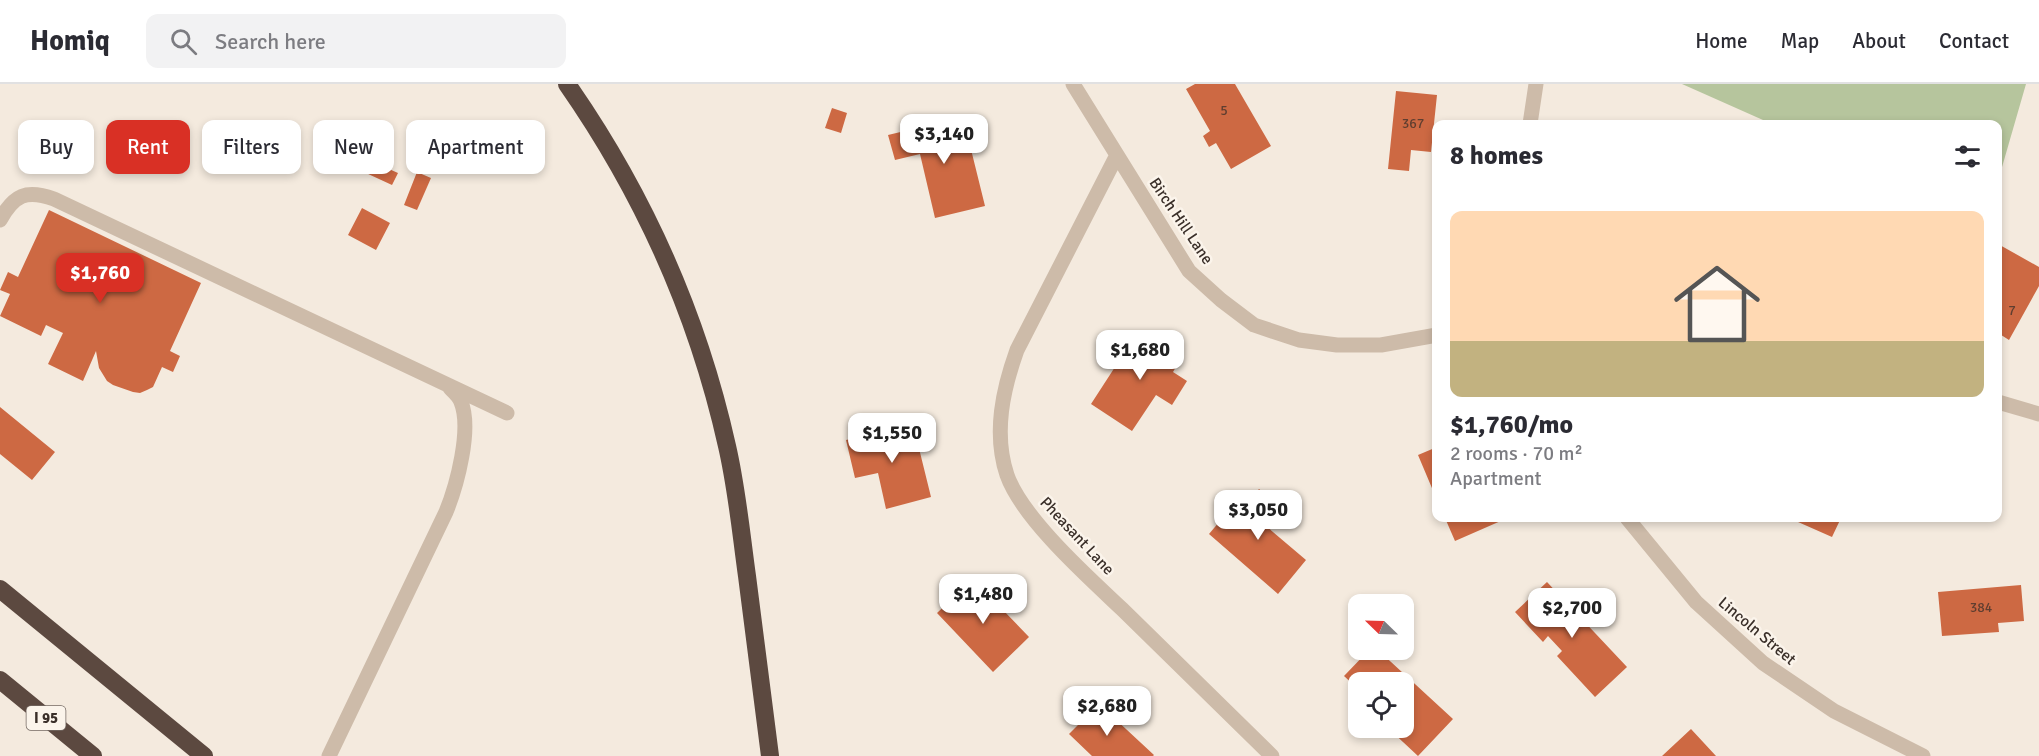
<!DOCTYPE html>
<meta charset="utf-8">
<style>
:root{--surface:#fff;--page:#f2f2f3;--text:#2b2b33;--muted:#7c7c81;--line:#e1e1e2;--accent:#d93025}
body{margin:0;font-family:Signika,sans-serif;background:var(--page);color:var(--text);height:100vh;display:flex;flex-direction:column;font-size:22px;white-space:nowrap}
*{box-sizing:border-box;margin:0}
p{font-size:20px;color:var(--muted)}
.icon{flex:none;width:33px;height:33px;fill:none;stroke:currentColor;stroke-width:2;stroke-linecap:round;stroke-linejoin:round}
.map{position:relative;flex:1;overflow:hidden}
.details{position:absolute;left:1432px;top:36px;width:570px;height:402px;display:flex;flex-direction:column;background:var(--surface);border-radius:12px;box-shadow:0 3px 9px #0003}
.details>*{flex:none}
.hud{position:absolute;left:18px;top:36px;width:570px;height:54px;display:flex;gap:12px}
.needle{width:39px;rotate:293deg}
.fabs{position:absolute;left:1348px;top:510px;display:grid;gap:12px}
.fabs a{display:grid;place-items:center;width:66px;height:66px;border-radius:12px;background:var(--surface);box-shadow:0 3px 9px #0003;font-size:30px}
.price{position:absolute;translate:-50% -51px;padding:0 14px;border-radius:12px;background:#fff;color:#222;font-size:20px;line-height:39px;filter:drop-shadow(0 2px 3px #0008)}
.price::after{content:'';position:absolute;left:50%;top:36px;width:18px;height:14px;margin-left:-9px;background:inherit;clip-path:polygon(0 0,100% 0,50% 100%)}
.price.active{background:var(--accent);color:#fff}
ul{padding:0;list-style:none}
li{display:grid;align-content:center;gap:12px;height:318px;padding:0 18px}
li+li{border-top:2px solid var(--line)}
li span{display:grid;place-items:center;height:186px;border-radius:12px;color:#555}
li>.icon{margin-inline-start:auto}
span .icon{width:108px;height:108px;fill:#fffc;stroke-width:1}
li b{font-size:26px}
h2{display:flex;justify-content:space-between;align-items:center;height:72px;padding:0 18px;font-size:26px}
.pill{padding:0 21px;border-radius:12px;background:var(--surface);box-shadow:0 3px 9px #0003;font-size:21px;line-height:54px}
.pill.active{background:var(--accent);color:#fff}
header{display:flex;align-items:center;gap:36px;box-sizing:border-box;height:84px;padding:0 30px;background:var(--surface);border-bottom:2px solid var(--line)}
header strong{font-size:28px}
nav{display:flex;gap:33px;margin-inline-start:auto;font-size:21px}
.search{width:420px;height:54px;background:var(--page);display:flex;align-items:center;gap:15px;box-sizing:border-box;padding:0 21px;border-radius:12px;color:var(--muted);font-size:22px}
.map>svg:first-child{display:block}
.green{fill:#b6c59d}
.building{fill:#cd6943}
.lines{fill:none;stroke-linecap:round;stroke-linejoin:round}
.service{stroke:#cdbba9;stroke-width:15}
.minor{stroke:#cdbba9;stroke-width:15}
.tertiary{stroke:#cdbba9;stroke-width:15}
.motorway{stroke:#5c4940;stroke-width:18}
.labels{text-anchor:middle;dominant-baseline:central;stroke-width:5;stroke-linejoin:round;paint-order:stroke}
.number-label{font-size:14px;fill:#5f3e30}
.shield{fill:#fbf4eb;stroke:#746a63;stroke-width:1.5}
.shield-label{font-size:15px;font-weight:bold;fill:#3a2f29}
.street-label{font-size:16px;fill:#3a2f29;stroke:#fbf4eb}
</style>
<header>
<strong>Homiq</strong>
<div class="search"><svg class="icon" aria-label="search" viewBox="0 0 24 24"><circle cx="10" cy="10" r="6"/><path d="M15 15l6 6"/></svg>Search here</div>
<nav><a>Home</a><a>Map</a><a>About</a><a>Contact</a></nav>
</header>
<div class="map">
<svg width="2039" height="672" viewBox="0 0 2039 672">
<rect width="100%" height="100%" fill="#f4eade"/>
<path class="green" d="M1682,0H2026L1998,97V40H1772Z"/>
<path class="building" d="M1195,0H1235L1271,62L1231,85L1216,59L1209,63L1203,52L1210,47L1186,5Z
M1396,7L1437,11L1431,68L1411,66L1409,87L1388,85Z
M832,24L847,29L841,49L825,44Z
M963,33L985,122L935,134L920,70L895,76L888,51Z
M371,77L398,89L392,101L366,89Z
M417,88L431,94L417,126L404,121Z
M362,124L390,139L376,166L348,151Z
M49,126L201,199L170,267L180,272L173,288L162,283L153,303L147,306L140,309L133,308L113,301L107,297L99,284L96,267L83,297L48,280L63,249L46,241L41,252L0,232L10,210L0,206L8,188L18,193Z
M1998,160L2039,183V202L2009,256L1998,249Z
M1139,246L1181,274L1173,288L1187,297L1172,321L1156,311L1132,347L1091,320Z
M0,323L55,368L32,396L0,370Z
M913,340L931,413L886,425L878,389L855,394L846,356Z
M1437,363V416L1418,371Z
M1259,405L1282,424L1266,442L1306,476L1278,510L1209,450L1236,418L1243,424Z
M1445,434H1502L1503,436L1455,457Z
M1789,434H1841L1832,453Z
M973,495L1029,553L993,588L937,529Z
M1547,498L1627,583L1595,613L1557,572L1562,567L1548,552L1543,558L1515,528Z
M2021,501L2024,537L1998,539L1999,548L1942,552L1938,508Z
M1369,566H1378L1453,635L1418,672L1388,644H1404V598H1359V606L1344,592Z
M1099,620L1154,671L1153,672H1092L1069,650Z
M1691,645L1716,672H1662Z"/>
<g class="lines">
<path class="service" d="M0,136C14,111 26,105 54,115L507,329
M329,672L446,428C457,401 472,345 461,318C459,312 454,308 450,304"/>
<path class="minor" d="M1073,0L1189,187L1221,216L1254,241L1299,256L1337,261H1381L1437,251
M1117,71L1017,266C1003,305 993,349 1007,391C1022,434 1088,493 1122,525C1172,574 1222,623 1272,672
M1998,318L2039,330"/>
<path class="tertiary" d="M1530,40L1536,0
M1627,434L1696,518L1763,579L1834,627L1923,672"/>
<path class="motorway" d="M567,0C643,109 698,232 727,362C737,405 741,449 747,492C755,552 762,612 770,672
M0,505L204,672
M0,596L93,672"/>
</g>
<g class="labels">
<g class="number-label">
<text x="1224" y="26">5</text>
<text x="1413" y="39">367</text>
<text x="2012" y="226">7</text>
<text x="1981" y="523">384</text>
</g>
<rect class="shield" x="26.5" y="622" width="39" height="24" rx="4.5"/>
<g class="shield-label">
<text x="46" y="634">I 95</text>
</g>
<g class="street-label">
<text transform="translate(1181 137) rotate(56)">Birch Hill Lane</text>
<text transform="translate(1077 452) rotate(47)">Pheasant Lane</text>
<text transform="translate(1757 547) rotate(40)">Lincoln Street</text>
</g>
</g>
</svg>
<div class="fabs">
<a><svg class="needle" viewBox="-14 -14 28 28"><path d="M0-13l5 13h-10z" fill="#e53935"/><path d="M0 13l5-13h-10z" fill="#7c7c81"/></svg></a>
<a><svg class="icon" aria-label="locate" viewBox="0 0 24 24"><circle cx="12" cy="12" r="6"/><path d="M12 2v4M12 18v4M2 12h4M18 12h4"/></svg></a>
</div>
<b class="price" style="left:944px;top:81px">$3,140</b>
<b class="price active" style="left:100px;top:220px">$1,760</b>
<b class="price" style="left:1140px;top:297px">$1,680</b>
<b class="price" style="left:892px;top:380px">$1,550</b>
<b class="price" style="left:1258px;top:457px">$3,050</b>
<b class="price" style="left:983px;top:541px">$1,480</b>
<b class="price" style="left:1572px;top:555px">$2,700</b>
<b class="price" style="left:1107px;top:653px">$2,680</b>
<div class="hud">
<a class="pill">Buy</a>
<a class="pill active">Rent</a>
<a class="pill">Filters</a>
<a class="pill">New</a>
<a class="pill">Apartment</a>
</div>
<section class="details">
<h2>8 homes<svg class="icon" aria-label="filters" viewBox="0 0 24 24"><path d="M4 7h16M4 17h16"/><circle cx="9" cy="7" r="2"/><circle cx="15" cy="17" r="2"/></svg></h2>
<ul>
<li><span style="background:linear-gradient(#ffd9b3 70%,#c2b280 0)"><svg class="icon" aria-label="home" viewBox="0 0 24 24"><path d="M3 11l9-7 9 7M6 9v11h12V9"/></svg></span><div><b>$1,760/mo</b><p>2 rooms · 70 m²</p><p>Apartment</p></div></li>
</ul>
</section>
</div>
